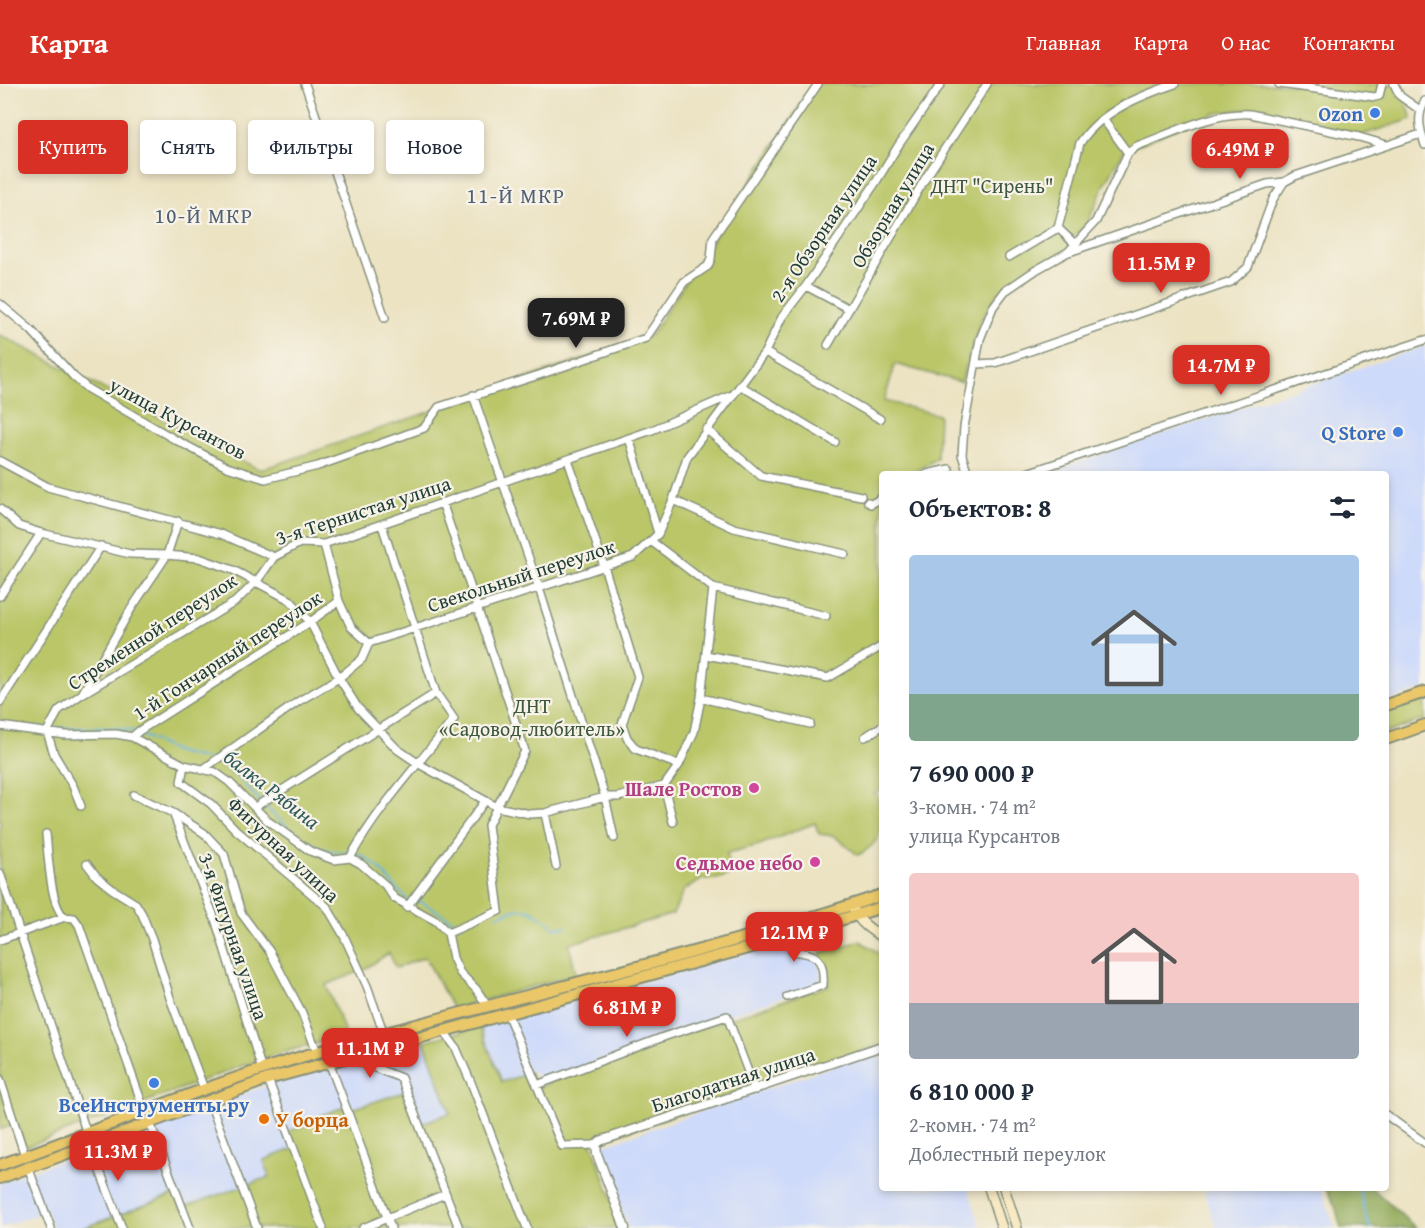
<!DOCTYPE html>
<html lang="ru">
<meta charset="utf-8">
<style>
:root{--surface:#fff;--page:#f6f6f7;--text:#1f2937;--muted:#747a83;--accent:#d93025}
body{margin:0;font-family:"Gentium Book Plus",serif;background:var(--page);color:var(--text);height:100vh;display:flex;flex-direction:column;font-size:22px;white-space:nowrap}
*{box-sizing:border-box;margin:0}
p{font-size:20px;color:var(--muted)}
.icon{flex:none;width:33px;height:33px;fill:none;stroke:currentColor;stroke-width:2;stroke-linecap:round;stroke-linejoin:round}
.map{position:relative;flex:1;overflow:hidden}
.side{position:absolute;left:879px;top:387px;width:510px;height:720px;display:flex;flex-direction:column;background:var(--surface);border-radius:6px;box-shadow:0 3px 9px #0003}
.side>*{flex:none}
.banner{position:absolute;left:18px;top:36px;width:570px;height:54px;display:flex;gap:12px}
.price{position:absolute;translate:-50% -51px;padding:0 14px;border-radius:12px;background:var(--accent);color:#fff;font-size:20px;line-height:39px;filter:drop-shadow(0 2px 3px #0008)}
.price::after{content:'';position:absolute;left:50%;top:36px;width:18px;height:14px;margin-left:-9px;background:inherit;clip-path:polygon(0 0,100% 0,50% 100%)}
.price.current{background:#222;color:#fff}
ul{padding:0;list-style:none}
li{display:grid;align-content:center;gap:12px;height:318px;padding:0 30px}
li span{display:grid;place-items:center;height:186px;border-radius:6px;color:#555}
li>.icon{margin-inline-start:auto}
span .icon{width:108px;height:108px;fill:#fffc;stroke-width:1}
li b{font-size:26px}
h2{display:flex;justify-content:space-between;align-items:center;height:72px;padding:0 30px;font-size:26px}
.chip{padding:0 21px;border-radius:6px;background:var(--surface);box-shadow:0 3px 9px #0003;font-size:21px;line-height:54px}
.chip.current{background:var(--accent);color:#fff}
header{display:flex;align-items:center;gap:36px;box-sizing:border-box;height:84px;padding:0 30px;background:var(--accent);color:#fff}
header strong{font-size:28px}
nav{display:flex;gap:33px;margin-inline-start:auto;font-size:21px}
.map>svg:first-child{display:block}
.built{fill:#cedafa}
.green{fill:#bac668;stroke:#6c824e;stroke-width:1.5}
.forest{fill:#93ab5c;stroke:#597448;stroke-width:1.5}
.lines{fill:none;stroke-linecap:round;stroke-linejoin:round}
.stream{stroke:#62b4dd;stroke-width:2}
.minor-casing{stroke:#86907c;stroke-width:10}
.tertiary-casing{stroke:#86907c;stroke-width:11}
.secondary-casing{stroke:#86907c;stroke-width:12}
.trunk-casing{stroke:#86907c;stroke-width:14}
.minor{stroke:#fff;stroke-width:7}
.tertiary{stroke:#fff;stroke-width:8}
.secondary{stroke:#f7e9c3;stroke-width:9}
.trunk{stroke:#eac769;stroke-width:10}
.shop-dot{fill:#3f7fe0;stroke:#f7f3e8;stroke-width:2}
.hotel-dot{fill:#d1479c;stroke:#f7f3e8;stroke-width:2}
.food-dot{fill:#e8710a;stroke:#f7f3e8;stroke-width:2}
.labels{text-anchor:middle;dominant-baseline:central;stroke-width:4.5;stroke-linejoin:round;paint-order:stroke}
.shop-label{font-size:20px;font-weight:bold;fill:#366cbe;stroke:#f7f3e8;text-anchor:end}
.park-label{font-size:20px;fill:#3e583e;stroke:#f7f3e8}
.street-label{font-size:20px;fill:#1f3d34;stroke:#f7f3e8}
.hotel-label{font-size:20px;font-weight:bold;fill:#b23c85;stroke:#f7f3e8;text-anchor:end}
.food-label{font-size:20px;font-weight:bold;fill:#c56008;stroke:#f7f3e8;text-anchor:start}
.neighbourhood-label{font-size:21px;letter-spacing:1.5px;fill:#516074;stroke:#f7f3e8}
.water-label{font-size:21px;font-style:italic;fill:#305b5e;stroke:#f7f3e8}
</style>
<header>
<strong>Карта</strong>
<nav><a>Главная</a><a>Карта</a><a>О нас</a><a>Контакты</a></nav>
</header>
<div class="map">
<svg width="1425" height="1144" viewBox="0 0 1425 1144">
<rect width="100%" height="100%" fill="#f7f3e8"/>
<filter id="ink" filterUnits="userSpaceOnUse"><feTurbulence type="fractalNoise" baseFrequency=".0167" numOctaves="2"/><feDisplacementMap in="SourceGraphic" scale="12" xChannelSelector="R" yChannelSelector="G"/><feConvolveMatrix kernelMatrix="1 2 1 2 8 2 1 2 1" color-interpolation-filters="sRGB"/></filter>
<filter id="wash" filterUnits="userSpaceOnUse"><feTurbulence type="fractalNoise" baseFrequency=".008" numOctaves="4" result="noise"/><feDisplacementMap in="SourceGraphic" scale="24" xChannelSelector="R" yChannelSelector="G"/><feGaussianBlur stdDeviation="1.35" result="paint"/><feColorMatrix in="noise" values="0 0 0 0 0 0 0 0 0 0 0 0 0 0 0 0 0 1.4 0 .05"/><feComposite in="paint" operator="in"/></filter>
<g filter="url(#wash)">
<rect width="100%" height="100%" fill="#ece3c3"/>
<path class="built" d="M1425,262V604L1386,618V390H1043Z
M793,857L797,869L810,871L819,880L822,901L727,931L539,999L534,987L502,997L481,943Z
M424,957L450,1029L419,1040L407,1006L348,1025L346,1021L318,1032L319,1036L286,1047L292,1065L263,1076L269,1093L183,1122L178,1109L82,1144H53L46,1127L0,1144V1099L268,1001Z
M882,965V1104H968L981,1144H628L599,1063Z
M1209,1104H1321L1335,1144H1216L1204,1108L1209,1107Z"/>
<path class="green" d="M814,0H1400L1412,35L1362,51L1248,25L1217,29L1191,38L1124,67L1104,102L1086,142L1070,155L1071,164L999,208L981,236L961,298L895,280L884,317L939,331L937,374L912,390H882V705L875,710L878,713L880,724L882,725C882,748 880,760 858,771L834,752L819,750L815,739L759,761L727,769L731,790L717,795H703L684,806L673,830L569,860L576,890L453,925L425,873L396,884L389,869L363,886L326,901L346,951L263,974L25,1063L17,1039L0,1046V251L260,386L650,252Z
M1425,614V635L1386,649V628Z
M860,857L882,871V960L592,1059L622,1144H83L175,1110L181,1124L269,1093L264,1076L295,1064L289,1047L320,1037L319,1032L344,1023L346,1027L404,1008L417,1041L450,1029L424,957L480,943L502,998L530,989L536,1004L640,964L828,902L827,889L820,869Z"/>
<path class="forest" d="M1325,1104H1372L1416,1144H1341L1335,1122Z"/>
<g class="lines">
<path class="stream" d="M28,643L46,644
M52,644H116L133,647L177,668L211,676
M217,677C246,697 266,728 294,748C305,756 318,764 331,767C340,769 349,766 358,770C380,779 391,801 408,816
M414,818L420,817L461,841
M498,831C529,821 529,823 554,843H566
M1360,1107L1368,1141L1371,1144"/>
</g>
</g>
<g filter="url(#ink)">
<g class="lines">
<defs>
<path id="minor" d="M305,0L385,234
M1279,0L1375,13L1379,12L1382,0
M1394,0L1400,12L1420,26
M1425,17C1416,33 1420,45 1425,61
M1103,35L1128,69
M1058,144L1075,160
M1069,168L1267,100L1284,98L1295,92L1421,50
M1009,173L1058,144L1080,59C1101,27 1140,12 1175,0
M806,202L849,225
M0,220L31,246L74,293L88,305L174,355L227,383L265,395L318,382L424,344L439,323L539,291L646,254L684,198L708,182L711,175L713,154L818,0
M828,261L925,95L987,0
M765,268L880,335
M976,280L995,279L1231,198L1248,183L1273,115L1284,98
M741,302L835,358
M473,311L539,504L605,713L614,754
M706,345L761,392L861,412
M629,354L658,449
M568,376L604,482L638,593L622,640L627,654L636,665L679,681
M0,377L48,403L221,450L274,473L300,459L324,460L652,346L734,310
M927,390L949,385
M968,390L962,371L964,343L980,255L993,223L1005,207L1036,186L1068,168L1096,137L1128,69L1137,62C1173,49 1212,28 1250,30L1359,53L1387,61
M1024,390L1425,256
M673,416L734,444L845,470
M442,418L525,667L488,741L499,827L448,849
M868,418L871,420L882,414
M0,425L19,442L41,449L130,470L167,471L199,474L233,486L290,516L310,538L339,594L358,624L397,665L419,680L497,723L530,730L545,729L605,713H618L664,702
M651,457L713,504L701,614L694,648L679,681L664,702L673,738
M324,460L339,517L351,543L369,559
M713,504L826,532
M0,512L41,449
M369,559L633,473L658,450L673,416L687,373L765,268L782,233L806,202L876,98L898,62L941,0
M706,571L828,594L882,562
M82,610L131,525L167,471L178,437
M701,614L810,640
M0,618L101,462
M0,642L66,651L116,650L132,653L184,681L215,688L229,698L268,737L310,767L334,776L350,774L361,780L385,801L394,814L436,837L448,849L453,874L460,889L476,905L488,923
M132,653L139,647L310,538L339,517
M865,653L882,642
M184,681L181,698L211,720L236,746L327,823L344,852L367,902L384,950
M202,686L299,617L339,594L362,575L369,559
M134,711L173,729L204,749L224,770L241,829L270,868L302,929L317,968
M81,722L73,702L54,670L47,648L59,626L82,610L235,518L257,497L274,473
M255,723L436,609
M173,729L216,838L262,986
M545,729L556,782
M46,750C48,766 50,825 65,833C68,834 71,833 74,834L79,841L145,1028
M350,774C378,723 418,681 454,635L436,609L382,441
M87,780L97,793L112,805L136,820L142,830L152,855L170,914L204,1005
M0,789L87,1050
M407,823L485,717
M787,853L792,867C816,869 825,874 823,901L787,913
M0,856L65,833
M507,929L562,1062L596,1061
M443,946L456,964L472,1001L527,1144
M350,974L401,994L459,1144
M329,978L391,1144
M0,995L25,1072
M268,995L323,1144
M537,1001L666,952L727,932L755,1006
M209,1016L257,1144
M1386,1031L1425,1059
M150,1039L190,1144
M90,1061L122,1144
M28,1083L51,1144
M363,1144L445,1110"/>
<path id="tertiary" d="M625,1144L597,1070L596,1061L600,1057L882,962"/>
<path id="secondary" d="M854,826C859,838 871,846 882,853
M989,1104L1002,1144
M1004,1104L1017,1144"/>
<path id="trunk" d="M1386,621L1425,608
M1386,655L1425,641
M0,1081C109,1042 216,997 328,965C512,913 700,872 882,811
M0,1094L268,995L759,861L882,823"/>
</defs>
<use href="#minor" class="minor-casing"/>
<use href="#tertiary" class="tertiary-casing"/>
<use href="#secondary" class="secondary-casing"/>
<use href="#trunk" class="trunk-casing"/>
<use href="#minor" class="minor"/>
<use href="#tertiary" class="tertiary"/>
<use href="#secondary" class="secondary"/>
<use href="#trunk" class="trunk"/>
</g>
</g>
<g class="shop-dot">
<circle cx="1375" cy="29" r="6"/>
<circle cx="1398" cy="348" r="6"/>
<circle cx="154" cy="999" r="6"/>
</g>
<g class="hotel-dot">
<circle cx="754" cy="704" r="6"/>
<circle cx="815" cy="778" r="6"/>
</g>
<circle class="food-dot" cx="264" cy="1035" r="6"/>
<g class="labels">
<g class="shop-label">
<text x="1363" y="29">Ozon</text>
<text x="1386" y="348">Q Store</text>
<text x="154" y="1020" text-anchor="middle">ВсеИнструменты.ру</text>
</g>
<g class="park-label">
<text x="992" y="101">ДНТ "Сирень"</text>
<text x="532" y="621">ДНТ<tspan x="532" dy="23">«Садовод-любитель»</tspan></text>
</g>
<g class="street-label">
<text transform="translate(892 121) rotate(-59)">Обзорная улица</text>
<text transform="translate(823 144) rotate(-56)">2-я Обзорная улица</text>
<text transform="translate(178 334) rotate(28)">улица Курсантов</text>
<text transform="translate(363 426) rotate(-18)">3-я Тернистая улица</text>
<text transform="translate(521 491) rotate(-18)">Свекольный переулок</text>
<text transform="translate(152 547) rotate(-33)">Стременной переулок</text>
<text transform="translate(227 571) rotate(-33)">1-й Гончарный переулок</text>
<text transform="translate(284 765) rotate(43)">Фигурная улица</text>
<text transform="translate(234 852) rotate(71)">3-я Фигурная улица</text>
<text transform="translate(733 995) rotate(-18)">Благодатная улица</text>
</g>
<g class="hotel-label">
<text x="742" y="704">Шале Ростов</text>
<text x="803" y="778">Седьмое небо</text>
</g>
<g class="food-label">
<text x="276" y="1035">У борца</text>
</g>
<g class="neighbourhood-label">
<text x="516" y="111">11-Й МКР</text>
<text x="204" y="131">10-Й МКР</text>
</g>
<g class="water-label">
<text transform="translate(272 705) rotate(38)">балка Рябина</text>
</g>
</g>
</svg>
<b class="price" style="left:1240px;top:96px">6.49M ₽</b>
<b class="price" style="left:1161px;top:210px">11.5M ₽</b>
<b class="price current" style="left:576px;top:265px">7.69M ₽</b>
<b class="price" style="left:1221px;top:312px">14.7M ₽</b>
<b class="price" style="left:794px;top:879px">12.1M ₽</b>
<b class="price" style="left:627px;top:954px">6.81M ₽</b>
<b class="price" style="left:370px;top:995px">11.1M ₽</b>
<b class="price" style="left:118px;top:1098px">11.3M ₽</b>
<div class="banner">
<a class="chip current">Купить</a>
<a class="chip">Снять</a>
<a class="chip">Фильтры</a>
<a class="chip">Новое</a>
</div>
<section class="side">
<h2>Объектов: 8<svg class="icon" aria-label="filters" viewBox="0 0 24 24"><path d="M4 7h16M4 17h16"/><circle cx="9" cy="7" r="2"/><circle cx="15" cy="17" r="2"/></svg></h2>
<ul>
<li><span style="background:linear-gradient(#a9c7e8 75%,#7fa58c 0)"><svg class="icon" aria-label="home" viewBox="0 0 24 24"><path d="M3 11l9-7 9 7M6 9v11h12V9"/></svg></span><div><b>7 690 000 ₽</b><p>3-комн. · 74 m²</p><p>улица Курсантов</p></div></li>
<li><span style="background:linear-gradient(#f6c9c9 70%,#9aa5b1 0)"><svg class="icon" aria-label="home" viewBox="0 0 24 24"><path d="M3 11l9-7 9 7M6 9v11h12V9"/></svg></span><div><b>6 810 000 ₽</b><p>2-комн. · 74 m²</p><p>Доблестный переулок</p></div></li>
</ul>
</section>
</div>
